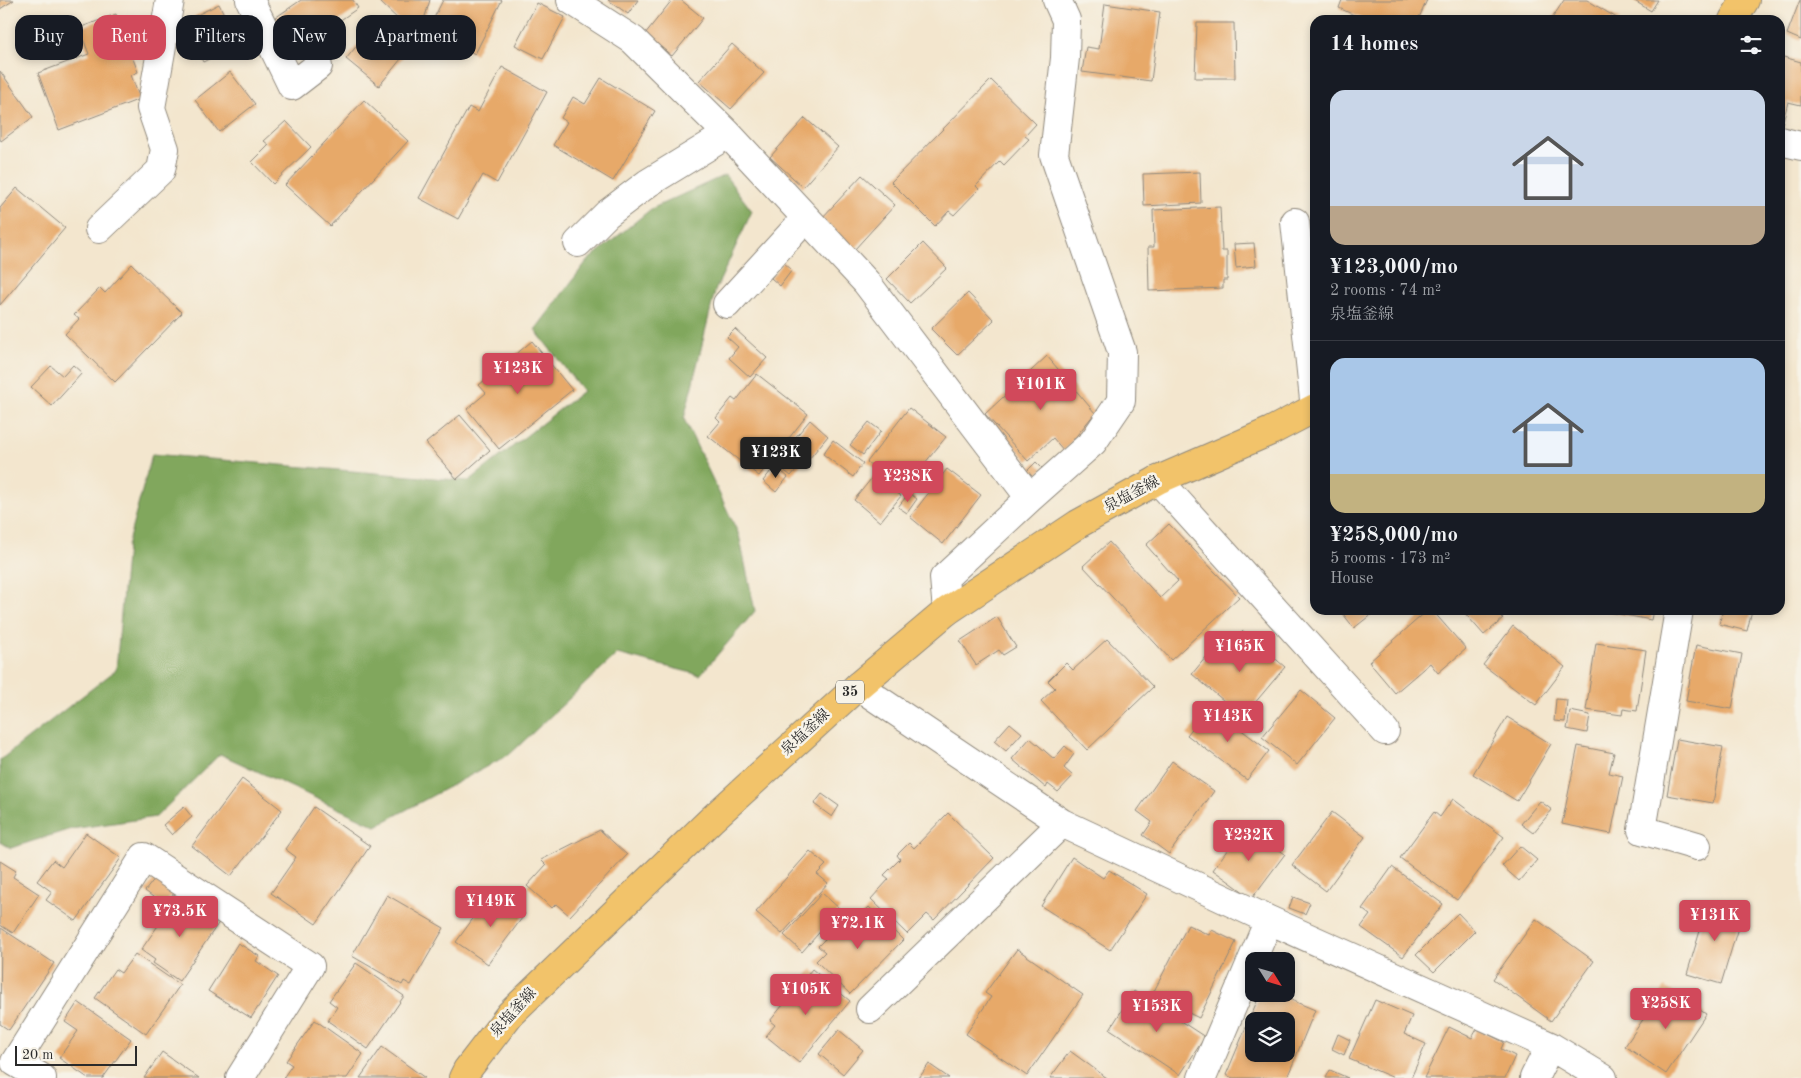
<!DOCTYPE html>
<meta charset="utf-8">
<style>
:root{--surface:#171b24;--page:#242831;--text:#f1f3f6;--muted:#9ea1a6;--line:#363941;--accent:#d1495b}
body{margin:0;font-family:"Old Standard TT","Noto Serif JP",serif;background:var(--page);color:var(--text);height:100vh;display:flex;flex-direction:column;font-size:19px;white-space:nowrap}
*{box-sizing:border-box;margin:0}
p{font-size:16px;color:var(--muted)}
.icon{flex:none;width:28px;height:28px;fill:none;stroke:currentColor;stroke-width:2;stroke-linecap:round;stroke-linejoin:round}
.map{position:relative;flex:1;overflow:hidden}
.sheet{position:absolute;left:1310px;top:15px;width:475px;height:600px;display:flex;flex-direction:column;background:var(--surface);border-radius:15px;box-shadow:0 2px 8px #0003}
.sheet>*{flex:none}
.hud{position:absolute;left:15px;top:15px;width:475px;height:45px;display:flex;gap:10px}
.needle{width:32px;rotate:127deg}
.buttons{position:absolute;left:1245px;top:952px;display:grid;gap:10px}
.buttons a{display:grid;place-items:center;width:50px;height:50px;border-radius:10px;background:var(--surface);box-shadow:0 2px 8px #0003;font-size:25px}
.scale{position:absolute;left:15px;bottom:12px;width:122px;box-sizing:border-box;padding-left:5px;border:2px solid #2b2b2b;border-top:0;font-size:14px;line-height:18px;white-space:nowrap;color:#2b2b2b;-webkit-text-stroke:4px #f7f3e8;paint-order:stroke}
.price{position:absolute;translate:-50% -42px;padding:0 11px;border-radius:5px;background:var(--accent);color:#fff;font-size:16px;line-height:32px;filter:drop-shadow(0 1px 2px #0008)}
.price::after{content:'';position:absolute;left:50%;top:30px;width:15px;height:11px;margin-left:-8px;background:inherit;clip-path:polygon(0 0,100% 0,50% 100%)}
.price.on{background:#222;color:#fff}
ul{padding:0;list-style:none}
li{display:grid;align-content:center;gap:10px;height:265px;padding:0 20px}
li+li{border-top:1px solid var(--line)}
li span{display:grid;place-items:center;height:155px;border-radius:15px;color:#555}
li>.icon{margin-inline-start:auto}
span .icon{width:90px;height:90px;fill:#fffc;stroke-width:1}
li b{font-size:21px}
h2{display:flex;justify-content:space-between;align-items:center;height:60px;padding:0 20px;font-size:21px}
.chip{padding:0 18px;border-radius:15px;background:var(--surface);box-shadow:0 2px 8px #0003;font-size:18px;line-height:45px}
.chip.on{background:var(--accent);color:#fff}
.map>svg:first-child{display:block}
.forest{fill:#81a75d;stroke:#566944}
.building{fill:#e7a969;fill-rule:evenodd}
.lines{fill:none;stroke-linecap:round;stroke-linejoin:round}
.street-casing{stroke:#8f887c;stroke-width:30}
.primary-casing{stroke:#8f887c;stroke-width:30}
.street{stroke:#fff;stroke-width:28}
.primary{stroke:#f2c36a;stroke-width:28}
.labels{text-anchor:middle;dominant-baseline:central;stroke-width:5;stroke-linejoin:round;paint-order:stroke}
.shield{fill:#f7f3e8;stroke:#686764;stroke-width:1}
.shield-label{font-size:14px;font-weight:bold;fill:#2b2b2b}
.street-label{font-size:15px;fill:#2b2b2b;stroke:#f7f3e8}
</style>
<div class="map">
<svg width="1801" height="1078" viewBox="0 0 1801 1078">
<rect width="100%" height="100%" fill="#f7f3e8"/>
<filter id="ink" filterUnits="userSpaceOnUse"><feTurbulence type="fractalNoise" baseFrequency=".02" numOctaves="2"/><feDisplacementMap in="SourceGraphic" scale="10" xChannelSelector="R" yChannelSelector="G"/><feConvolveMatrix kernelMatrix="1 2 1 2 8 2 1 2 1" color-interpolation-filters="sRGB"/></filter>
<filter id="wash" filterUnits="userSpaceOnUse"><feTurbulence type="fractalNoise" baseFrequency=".0096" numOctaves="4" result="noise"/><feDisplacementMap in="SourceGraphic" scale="20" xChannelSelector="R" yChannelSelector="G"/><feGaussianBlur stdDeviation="1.12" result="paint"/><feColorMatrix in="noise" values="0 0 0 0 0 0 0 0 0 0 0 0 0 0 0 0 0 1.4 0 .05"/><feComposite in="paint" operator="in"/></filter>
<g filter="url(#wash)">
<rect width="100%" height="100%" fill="#f3e6ce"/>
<path class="forest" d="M725,175L752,211L715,291L684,419L739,535L755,611L700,675L617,654L510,754L376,826L220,754L156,817L71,829L11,848L0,842V760L116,670L127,546L152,454L469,481L583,391L535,330L587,261L651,209Z"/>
<g id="blocks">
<path class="building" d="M0,0H14L0,9Z
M301,0H353L358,8L294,52L272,20Z
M378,0H430L420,33L404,25Z
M443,0H502L475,54L428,30Z
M608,0H638L628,14Z
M672,0H681L703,18L672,56L645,34Z
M1342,0H1427L1418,20H1365L1339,8Z
M1564,0H1587L1620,20H1551Z
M1633,0H1658L1651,11Z
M1800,0H1801V40L1787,34Z
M537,3L565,17L543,59L515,45Z
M219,4L239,44L203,62L183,22Z
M1105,4L1160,12L1151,81L1082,72L1086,47L1099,49Z
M116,14L138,72L131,75L140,99L59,130L38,73L89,54L79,28Z
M377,21L410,48L379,86L346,59Z
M1197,23H1234L1235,78H1195Z
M732,44L764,73L731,109L699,81Z
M1780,56L1801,62V105L1788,102L1782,125H1780Z
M502,67L547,92L497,183L483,175L458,219L419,198L469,107L478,112Z
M0,71L33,117L1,141L0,139Z
M230,72L255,104L219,132L195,100Z
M601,78L655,111L613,181L553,145L567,122L561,118L573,97L585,104Z
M991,80L1036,124L1025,136L1029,139L1004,165L1000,161L976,186L979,189L954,215L949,211L935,226L891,182Z
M364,100L408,141L330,226L285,185Z
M805,118L838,147L803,187L770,157Z
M286,121L311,147L273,184L252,162L269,145L264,141Z
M1200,172L1201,203L1144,206L1143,174Z
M862,175L895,205L854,250L821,219Z
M17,188L65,228L0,305V208Z
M1220,207L1222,251H1227V280H1223V288L1149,291L1148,247H1154L1153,210Z
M923,243L947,268L910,303L887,279Z
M1254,243L1256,266L1236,268L1234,244Z
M783,262L792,270L780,286L771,278Z
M132,264L182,313L115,382L65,334L79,319L74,315L100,288L105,293Z
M968,293L994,320L957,355L931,329Z
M735,329L767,358L750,377L729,358L738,347L727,337Z
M532,341L572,390L499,449L467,409L486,393L479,385Z
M1047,356L1095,413L1064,451L1053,438L1028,461L985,414Z
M73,365L82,373L52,406L31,387L51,366L63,376Z
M757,374L808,414L759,476L708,436L720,422L716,418L732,398L736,401Z
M909,408L946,437L903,490L867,462Z
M460,415L490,450L457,479L426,443Z
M810,420L828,436L809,459L803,453L800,456L788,446Z
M869,422L881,431L863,455L850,445Z
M833,440L863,463L853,477L823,454Z
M784,451L801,464L791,476L775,463Z
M1036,462L1043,469L1033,478L1027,471Z
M775,466L788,477L776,492L763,481Z
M947,469L981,495L943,544L910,517Z
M875,474L901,496L880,522L854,500Z
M909,493L917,499L907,513L898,507Z
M1169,524L1239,597L1171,660L1083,566L1109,542L1160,598L1178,581L1146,545Z
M1340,610H1377L1354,628Z
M1428,610H1432L1466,649L1438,673L1430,663L1395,693L1369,662Z
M1462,610H1503L1499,614L1503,619L1484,635Z
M1599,610H1653L1651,620Z
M1723,610H1752L1747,631L1719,624Z
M997,617L1016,647L1003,655L999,650L976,665L960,641Z
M1513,626L1565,667L1536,705L1483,665Z
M1243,631L1285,667L1243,717L1192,674L1211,651L1220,658Z
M1107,639L1153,687L1087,750L1041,701L1055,688L1048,681L1066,663L1073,670Z
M1596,643L1646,650L1637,711L1623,709L1622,715L1586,710Z
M1696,645L1742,654L1732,709L1686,701Z
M1301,690L1335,718L1297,765L1262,737Z
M1556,699L1567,700L1565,722L1554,721Z
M1210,706L1269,751L1247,780L1187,735Z
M1570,711L1590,715L1587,733L1567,729Z
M1507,717L1551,744L1517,801L1473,774Z
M1010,723L1022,733L1006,751L994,741Z
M1030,738L1054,759L1065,746L1074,754L1064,768L1073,776L1058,792L1048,784L1046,788L1012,759Z
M1677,739L1723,747L1713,803L1667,795Z
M1578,746L1614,753L1609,773L1623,776L1611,834L1562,824Z
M1172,761L1214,791L1169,854L1143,835L1152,822L1137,811Z
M242,779L282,810L231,876L192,846Z
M822,794L839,806L832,817L814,804Z
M1453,799L1504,837L1457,900L1400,858L1434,812L1440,817Z
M1540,801L1552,810L1533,833L1521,824Z
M184,807L192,817L172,835L163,825Z
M314,807L370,846L316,924L271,893L296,857L285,849Z
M1332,812L1365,837L1326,891L1292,865Z
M948,813L994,858L934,920L927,914L907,934L871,899L889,879L884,875L900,859L897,855L909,843L914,848Z
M1245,825L1285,854L1252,898L1213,870Z
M600,830L627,855L570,916L556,904L552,908L527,886L546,865L541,860Z
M86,833L121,858L76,921L46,900L52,892L37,881L53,860L62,867Z
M1520,846L1537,860L1519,881L1502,866Z
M810,851L826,865L817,874L828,883L782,934L756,912Z
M1072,857L1103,878L1109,870L1147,894L1110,950L1041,906Z
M0,861L16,871L13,877L39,894L13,933L0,925Z
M1392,867L1443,904L1403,957L1361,927L1370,915L1362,909Z
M155,878L175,892L164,905L145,891Z
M493,891L525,914L488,964L456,942Z
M822,893L840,909L802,952L784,935Z
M387,895L444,928L411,985L404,981L402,985L352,956Z
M185,897L220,921L179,981L153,963L155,960L141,950L164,917L168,921Z
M1293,897L1310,903L1305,914L1289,908Z
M1709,901L1743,911L1721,984L1687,974Z
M869,907L903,940L850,994L816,961L825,952L818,946L833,931L836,935L845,925L848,929Z
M1458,913L1475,931L1434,972L1416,955Z
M1536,919L1594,961L1551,1021L1493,979Z
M1188,925L1209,935L1212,930L1236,942L1199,1018L1152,995Z
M1,928L54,963L9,1030L0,1024Z
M238,943L259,956L256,961L278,976L251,1018L208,991Z
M1017,949L1083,995L1027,1076L966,1034L991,997L985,993Z
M135,954L180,985L146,1034L95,998L115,969L121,973Z
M356,963L404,996L368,1049L328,1021L337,1007L329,1001Z
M812,969L850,1001L799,1063L766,1036L775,1025L770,1021Z
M1665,987L1706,1014L1666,1074L1625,1046Z
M1134,991L1205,1037L1180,1075L1110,1029Z
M1260,994H1277L1315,1010L1287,1078H1233L1226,1075ZM1254,1021H1286V1054H1254Z
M1375,1000L1412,1016L1404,1034L1426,1044L1411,1078H1394L1349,1059Z
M78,1002L131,1039L103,1078H88L59,1058L78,1031L65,1022Z
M315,1020L363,1054L347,1078H283L292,1065L286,1061Z
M1449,1027L1472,1038L1477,1029L1504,1042L1501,1049L1515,1056L1505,1078H1424Z
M839,1030L863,1050L843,1074L819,1054Z
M1338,1034L1350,1040L1344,1055L1332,1049Z
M382,1047L425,1078H360Z
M1070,1051L1107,1078H1050Z
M162,1052L199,1078H144Z
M929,1064L949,1078H919Z
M1330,1070L1348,1078H1326Z"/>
</g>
</g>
<g filter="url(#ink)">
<use href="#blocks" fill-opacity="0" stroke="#8f887c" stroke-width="1"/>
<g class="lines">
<defs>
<path id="street" d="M250,0L292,86L318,66
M571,0L633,40L728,134L866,282L1030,498L944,578L947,611
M1780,141L1801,146
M1295,222L1315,409
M99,229L161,170L165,149L151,108L170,0
M578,243L607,214L648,183L728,134
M727,304L806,218
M1158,480L1385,731
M1030,498L1093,442L1121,401L1122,352L1054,155L1065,58L1066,20L1057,0
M1679,610L1642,830L1697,846
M858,686L1062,823L1269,920L1550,1046L1603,1078
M870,1009L1062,823
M42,1078L15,1062L144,857L310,966L240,1078
M1202,1078L1269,920
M1534,1078L1550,1046"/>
<path id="primary" d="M1733,20L1745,0
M463,1078L467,1070L510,1014L711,820L858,686L947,611L1078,524L1158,480L1271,431L1315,408"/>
</defs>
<use href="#street" class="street-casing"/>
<use href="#primary" class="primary-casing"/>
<use href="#street" class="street"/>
<use href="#primary" class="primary"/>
</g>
</g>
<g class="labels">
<rect class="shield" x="836" y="680.5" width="28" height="23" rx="4"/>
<g class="shield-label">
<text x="850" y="692">35</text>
</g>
<g class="street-label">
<text transform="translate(1132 495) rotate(-28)">泉塩釜線</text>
<text transform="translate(806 733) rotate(-43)">泉塩釜線</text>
<text transform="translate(514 1013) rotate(-48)">泉塩釜線</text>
</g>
</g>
</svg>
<div class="buttons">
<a><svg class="needle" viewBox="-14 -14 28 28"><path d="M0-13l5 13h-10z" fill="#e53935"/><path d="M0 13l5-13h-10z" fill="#9ea1a6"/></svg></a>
<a><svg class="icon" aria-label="layers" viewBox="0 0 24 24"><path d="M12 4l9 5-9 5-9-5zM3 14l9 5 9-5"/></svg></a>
</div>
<div class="scale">20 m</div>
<b class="price" style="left:518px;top:395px">¥123K</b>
<b class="price" style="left:1041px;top:411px">¥101K</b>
<b class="price on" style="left:776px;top:479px">¥123K</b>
<b class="price" style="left:908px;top:503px">¥238K</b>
<b class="price" style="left:1240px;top:673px">¥165K</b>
<b class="price" style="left:1228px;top:743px">¥143K</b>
<b class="price" style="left:1249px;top:862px">¥232K</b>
<b class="price" style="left:491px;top:928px">¥149K</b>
<b class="price" style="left:180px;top:938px">¥73.5K</b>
<b class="price" style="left:1715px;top:942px">¥131K</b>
<b class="price" style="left:858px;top:950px">¥72.1K</b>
<b class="price" style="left:806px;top:1016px">¥105K</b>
<b class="price" style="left:1666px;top:1030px">¥258K</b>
<b class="price" style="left:1157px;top:1033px">¥153K</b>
<div class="hud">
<a class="chip">Buy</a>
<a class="chip on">Rent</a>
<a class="chip">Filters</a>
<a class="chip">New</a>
<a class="chip">Apartment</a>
</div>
<section class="sheet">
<h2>14 homes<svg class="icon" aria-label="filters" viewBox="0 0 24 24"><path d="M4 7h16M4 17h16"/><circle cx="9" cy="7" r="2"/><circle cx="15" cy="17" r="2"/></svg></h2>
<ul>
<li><span style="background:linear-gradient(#c9d6e8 75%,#b9a48a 0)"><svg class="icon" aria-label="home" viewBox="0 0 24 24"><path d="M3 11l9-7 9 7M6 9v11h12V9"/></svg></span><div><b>¥123,000/mo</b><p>2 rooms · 74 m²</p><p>泉塩釜線</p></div></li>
<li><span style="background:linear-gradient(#a9c7e8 75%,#c2b280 0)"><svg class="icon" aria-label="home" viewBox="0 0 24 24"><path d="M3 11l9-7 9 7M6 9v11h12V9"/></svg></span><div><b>¥258,000/mo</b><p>5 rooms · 173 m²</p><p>House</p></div></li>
</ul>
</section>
</div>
